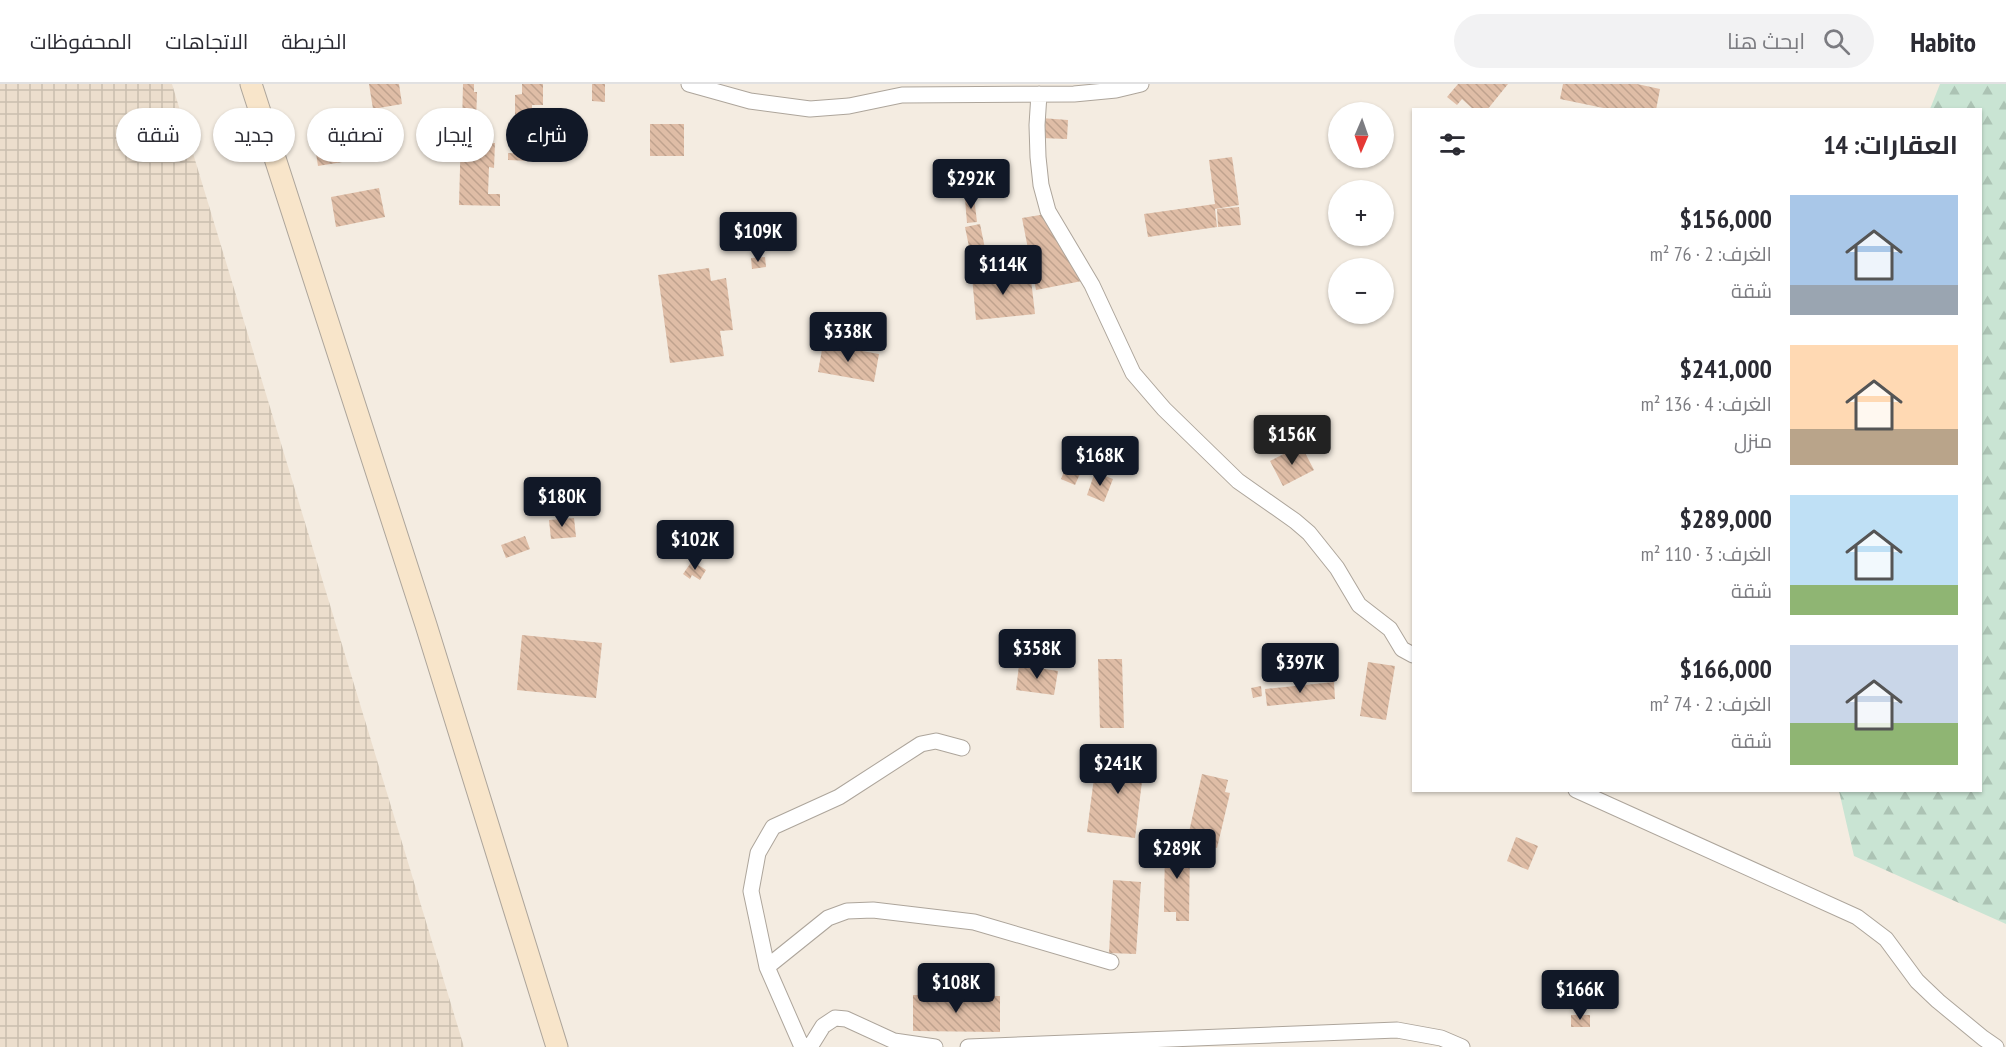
<!DOCTYPE html>
<html lang="ar">
<meta charset="utf-8">
<style>
:root{--surface:#fff;--page:#f2f2f3;--text:#2b2b33;--muted:#7c7c81;--line:#e1e1e2;--accent:#111827}
body{margin:0;font-family:"PT Sans Narrow",Cairo,sans-serif;background:var(--page);color:var(--text);direction:rtl;height:100vh;display:flex;flex-direction:column;font-size:22px;white-space:nowrap}
*{box-sizing:border-box;margin:0}
p{font-size:20px;color:var(--muted)}
.icon{flex:none;width:33px;height:33px;fill:none;stroke:currentColor;stroke-width:2;stroke-linecap:round;stroke-linejoin:round}
.map{position:relative;flex:1;overflow:hidden;direction:ltr}
.details{position:absolute;left:1412px;top:24px;width:570px;height:684px;display:flex;flex-direction:column;background:var(--surface);border-radius:0px;box-shadow:0 2px 4px #0004;direction:rtl}
.details>*{flex:none}
.banner{position:absolute;left:18px;top:24px;width:570px;height:54px;direction:rtl;display:flex;gap:12px}
.needle{width:39px;rotate:182deg}
.fabs{position:absolute;left:1328px;top:18px;display:grid;gap:12px}
.fabs a{display:grid;place-items:center;width:66px;height:66px;border-radius:50%;background:var(--surface);box-shadow:0 2px 4px #0004;font-size:30px}
.price{position:absolute;translate:-50% -51px;padding:0 14px;border-radius:6px;background:var(--accent);color:#fff;font-size:20px;line-height:39px;filter:drop-shadow(0 2px 3px #0008)}
.price::after{content:'';position:absolute;left:50%;top:36px;width:18px;height:14px;margin-left:-9px;background:inherit;clip-path:polygon(0 0,100% 0,50% 100%)}
.price.current{background:#222;color:#fff}
ul{padding:0;list-style:none}
li{display:flex;align-items:center;gap:18px;height:150px;padding:0 24px}
li span{display:grid;place-items:center;flex:none;width:168px;height:120px;border-radius:0px;color:#555}
li>.icon{margin-inline-start:auto}
span .icon{width:72px;height:72px;fill:#fffc;stroke-width:1}
li b{font-size:26px}
h2{display:flex;justify-content:space-between;align-items:center;height:72px;padding:0 24px;font-size:26px}
.tag{padding:0 21px;border-radius:27px;background:var(--surface);box-shadow:0 2px 4px #0004;font-size:21px;line-height:54px}
.tag.current{background:var(--accent);color:#fff}
header{display:flex;align-items:center;gap:36px;box-sizing:border-box;height:84px;padding:0 30px;background:var(--surface);border-bottom:2px solid var(--line)}
header strong{font-size:28px}
nav{display:flex;gap:33px;margin-inline-start:auto;font-size:21px}
.search{width:420px;height:54px;background:var(--page);display:flex;align-items:center;gap:15px;box-sizing:border-box;padding:0 21px;border-radius:33px;color:var(--muted);font-size:22px}
.map>svg:first-child{display:block}
.industrial{fill:url(#industrial-grid)}
.forest{fill:url(#forest-firs)}
.building{fill:url(#building-back-hatch)}
.lines{fill:none;stroke-linecap:round;stroke-linejoin:round}
.street-casing{stroke:#ada59b;stroke-width:17}
.secondary-casing{stroke:#ada59b;stroke-width:23}
.street{stroke:#fff;stroke-width:15}
.secondary{stroke:#f8e5ca;stroke-width:21}
</style>
<header>
<strong>Habito</strong>
<div class="search"><svg class="icon" aria-label="search" viewBox="0 0 24 24"><circle cx="10" cy="10" r="6"/><path d="M15 15l6 6"/></svg>ابحث هنا</div>
<nav><a>الخريطة</a><a>الاتجاهات</a><a>المحفوظات</a></nav>
</header>
<div class="map">
<svg width="2006" height="963" viewBox="0 0 2006 963">
<defs>
<pattern id="industrial-grid" width="8" height="8" patternUnits="userSpaceOnUse" patternTransform="scale(1.5)"><rect width="8" height="8" fill="#ecdecd"/><path d="M0 4h8M4 0v8" fill="none" stroke="#cabeaf"/></pattern>
<pattern id="forest-firs" width="22" height="20" patternUnits="userSpaceOnUse" patternTransform="scale(1.5)"><rect width="22" height="20" fill="#c9e4d3"/><path d="M5 1l3.5 6h-7zM16 11l3.5 6h-7z" fill="#acc3b4"/></pattern>
<pattern id="building-back-hatch" width="6" height="6" patternUnits="userSpaceOnUse" patternTransform="scale(1.5)"><rect width="6" height="6" fill="#dfbda6"/><path d="M-1 5l2 2M0 0l6 6M5-1l2 2" fill="none" stroke="#bfa28e"/></pattern>
</defs>
<rect width="100%" height="100%" fill="#f4ece1"/>
<path class="industrial" d="M0,0H172L464,963H0Z"/>
<path class="forest" d="M1940,0H2006V840L1854,772L1839,707L1980,706V26L1930,25Z"/>
<path class="building" d="M369,0H399L402,20L373,25Z
M463,0H474V8H477L476,41H462Z
M522,0H543V21H532V48H515V11L522,10Z
M592,0H605V18L592,17Z
M1458,0H1508L1487,26H1474L1462,15L1457,21L1447,13Z
M1563,0H1637L1660,5L1656,26H1613L1560,15Z
M1041,34L1068,36L1067,55L1040,54Z
M650,40H684V72H650Z
M367,41L373,73L318,82L313,50Z
M461,48H475L474,59H495L494,84L489,83L488,110H500V122L459,121Z
M508,69L532,70V77L508,76Z
M1232,73L1239,121L1215,125L1217,143L1148,153L1144,130L1215,120L1209,76Z
M379,104L385,133L336,143L331,113Z
M974,113L977,138L967,139L965,115Z
M1239,123L1241,141L1218,143L1217,125Z
M1058,128L1066,168L1082,197L1036,206L1022,134Z
M980,140L990,189L975,192L965,143Z
M765,173L766,183L752,185L751,174Z
M709,184L711,197L726,194L733,246L720,247L724,272L670,279L658,191Z
M1030,187L1035,230L976,236L972,193Z
M823,260L879,270L874,298L818,288Z
M1301,361L1314,386L1283,402L1270,377Z
M1069,375L1084,381L1075,401L1061,395Z
M1095,388L1113,395L1104,418L1087,411Z
M574,434L576,453L551,455L549,436Z
M525,452L530,465L506,474L501,461Z
M692,477L706,486L700,496L692,491L690,495L683,490Z
M522,551L602,559L596,614L517,606Z
M1098,575H1122L1124,644H1100Z
M1368,578L1395,582L1386,636L1360,632Z
M1019,581L1058,587L1054,611L1016,606Z
M1334,598L1335,615L1267,622L1265,605Z
M1261,602L1262,612L1253,614L1251,604Z
M1120,662L1146,665L1135,754L1087,748L1096,678L1117,681Z
M1202,690L1228,696L1225,708L1230,709L1217,764L1187,757Z
M1516,753L1538,762L1528,786L1507,777Z
M1165,759H1190L1189,837H1176V828H1164Z
M1113,796L1141,798L1136,870L1109,869Z
M913,911L1000,912V948L913,947Z
M1571,931H1590V943H1571Z"/>
<g class="lines">
<defs>
<path id="street" d="M689,0L750,17L810,25L849,22L902,11L1074,10L1116,6L1141,0
M1039,10L1037,41L1038,73L1041,101L1048,127L1092,201L1133,289L1164,325L1238,397L1295,437L1309,449L1337,484L1359,521L1390,545L1402,565L1413,571
M1576,706L1857,833L1886,855L1917,897L1938,917L1983,954L1996,963
M767,883L828,834L847,827L873,826L974,838L1111,878
M802,963L767,883L751,807L758,769L773,743L839,713L921,660L936,657L962,664
M810,963L823,942L835,934L846,935L894,957L935,963
M968,963L1397,946L1441,954L1462,963"/>
<path id="secondary" d="M251,0L426,541L557,963"/>
</defs>
<use href="#street" class="street-casing"/>
<use href="#secondary" class="secondary-casing"/>
<use href="#street" class="street"/>
<use href="#secondary" class="secondary"/>
</g>
</svg>
<div class="fabs">
<a><svg class="needle" viewBox="-14 -14 28 28"><path d="M0-13l5 13h-10z" fill="#e53935"/><path d="M0 13l5-13h-10z" fill="#7c7c81"/></svg></a>
<a>+</a>
<a>−</a>
</div>
<b class="price" style="left:971px;top:126px">$292K</b>
<b class="price" style="left:758px;top:179px">$109K</b>
<b class="price" style="left:1003px;top:212px">$114K</b>
<b class="price" style="left:848px;top:279px">$338K</b>
<b class="price current" style="left:1292px;top:382px">$156K</b>
<b class="price" style="left:1100px;top:403px">$168K</b>
<b class="price" style="left:562px;top:444px">$180K</b>
<b class="price" style="left:695px;top:487px">$102K</b>
<b class="price" style="left:1037px;top:596px">$358K</b>
<b class="price" style="left:1300px;top:610px">$397K</b>
<b class="price" style="left:1118px;top:711px">$241K</b>
<b class="price" style="left:1177px;top:796px">$289K</b>
<b class="price" style="left:956px;top:930px">$108K</b>
<b class="price" style="left:1580px;top:937px">$166K</b>
<div class="banner">
<a class="tag current">شراء</a>
<a class="tag">إيجار</a>
<a class="tag">تصفية</a>
<a class="tag">جديد</a>
<a class="tag">شقة</a>
</div>
<section class="details">
<h2>العقارات: 14<svg class="icon" aria-label="filters" viewBox="0 0 24 24"><path d="M4 7h16M4 17h16"/><circle cx="9" cy="7" r="2"/><circle cx="15" cy="17" r="2"/></svg></h2>
<ul>
<li><span style="background:linear-gradient(#a9c7e8 75%,#9aa5b1 0)"><svg class="icon" aria-label="home" viewBox="0 0 24 24"><path d="M3 11l9-7 9 7M6 9v11h12V9"/></svg></span><div><b>$156,000</b><p>الغرف: 2 · 76 m²</p><p>شقة</p></div></li>
<li><span style="background:linear-gradient(#ffd9b3 70%,#b9a48a 0)"><svg class="icon" aria-label="home" viewBox="0 0 24 24"><path d="M3 11l9-7 9 7M6 9v11h12V9"/></svg></span><div><b>$241,000</b><p>الغرف: 4 · 136 m²</p><p>منزل</p></div></li>
<li><span style="background:linear-gradient(#bfe0f5 75%,#8fb573 0)"><svg class="icon" aria-label="home" viewBox="0 0 24 24"><path d="M3 11l9-7 9 7M6 9v11h12V9"/></svg></span><div><b>$289,000</b><p>الغرف: 3 · 110 m²</p><p>شقة</p></div></li>
<li><span style="background:linear-gradient(#c9d6e8 65%,#8fb573 0)"><svg class="icon" aria-label="home" viewBox="0 0 24 24"><path d="M3 11l9-7 9 7M6 9v11h12V9"/></svg></span><div><b>$166,000</b><p>الغرف: 2 · 74 m²</p><p>شقة</p></div></li>
</ul>
</section>
</div>
